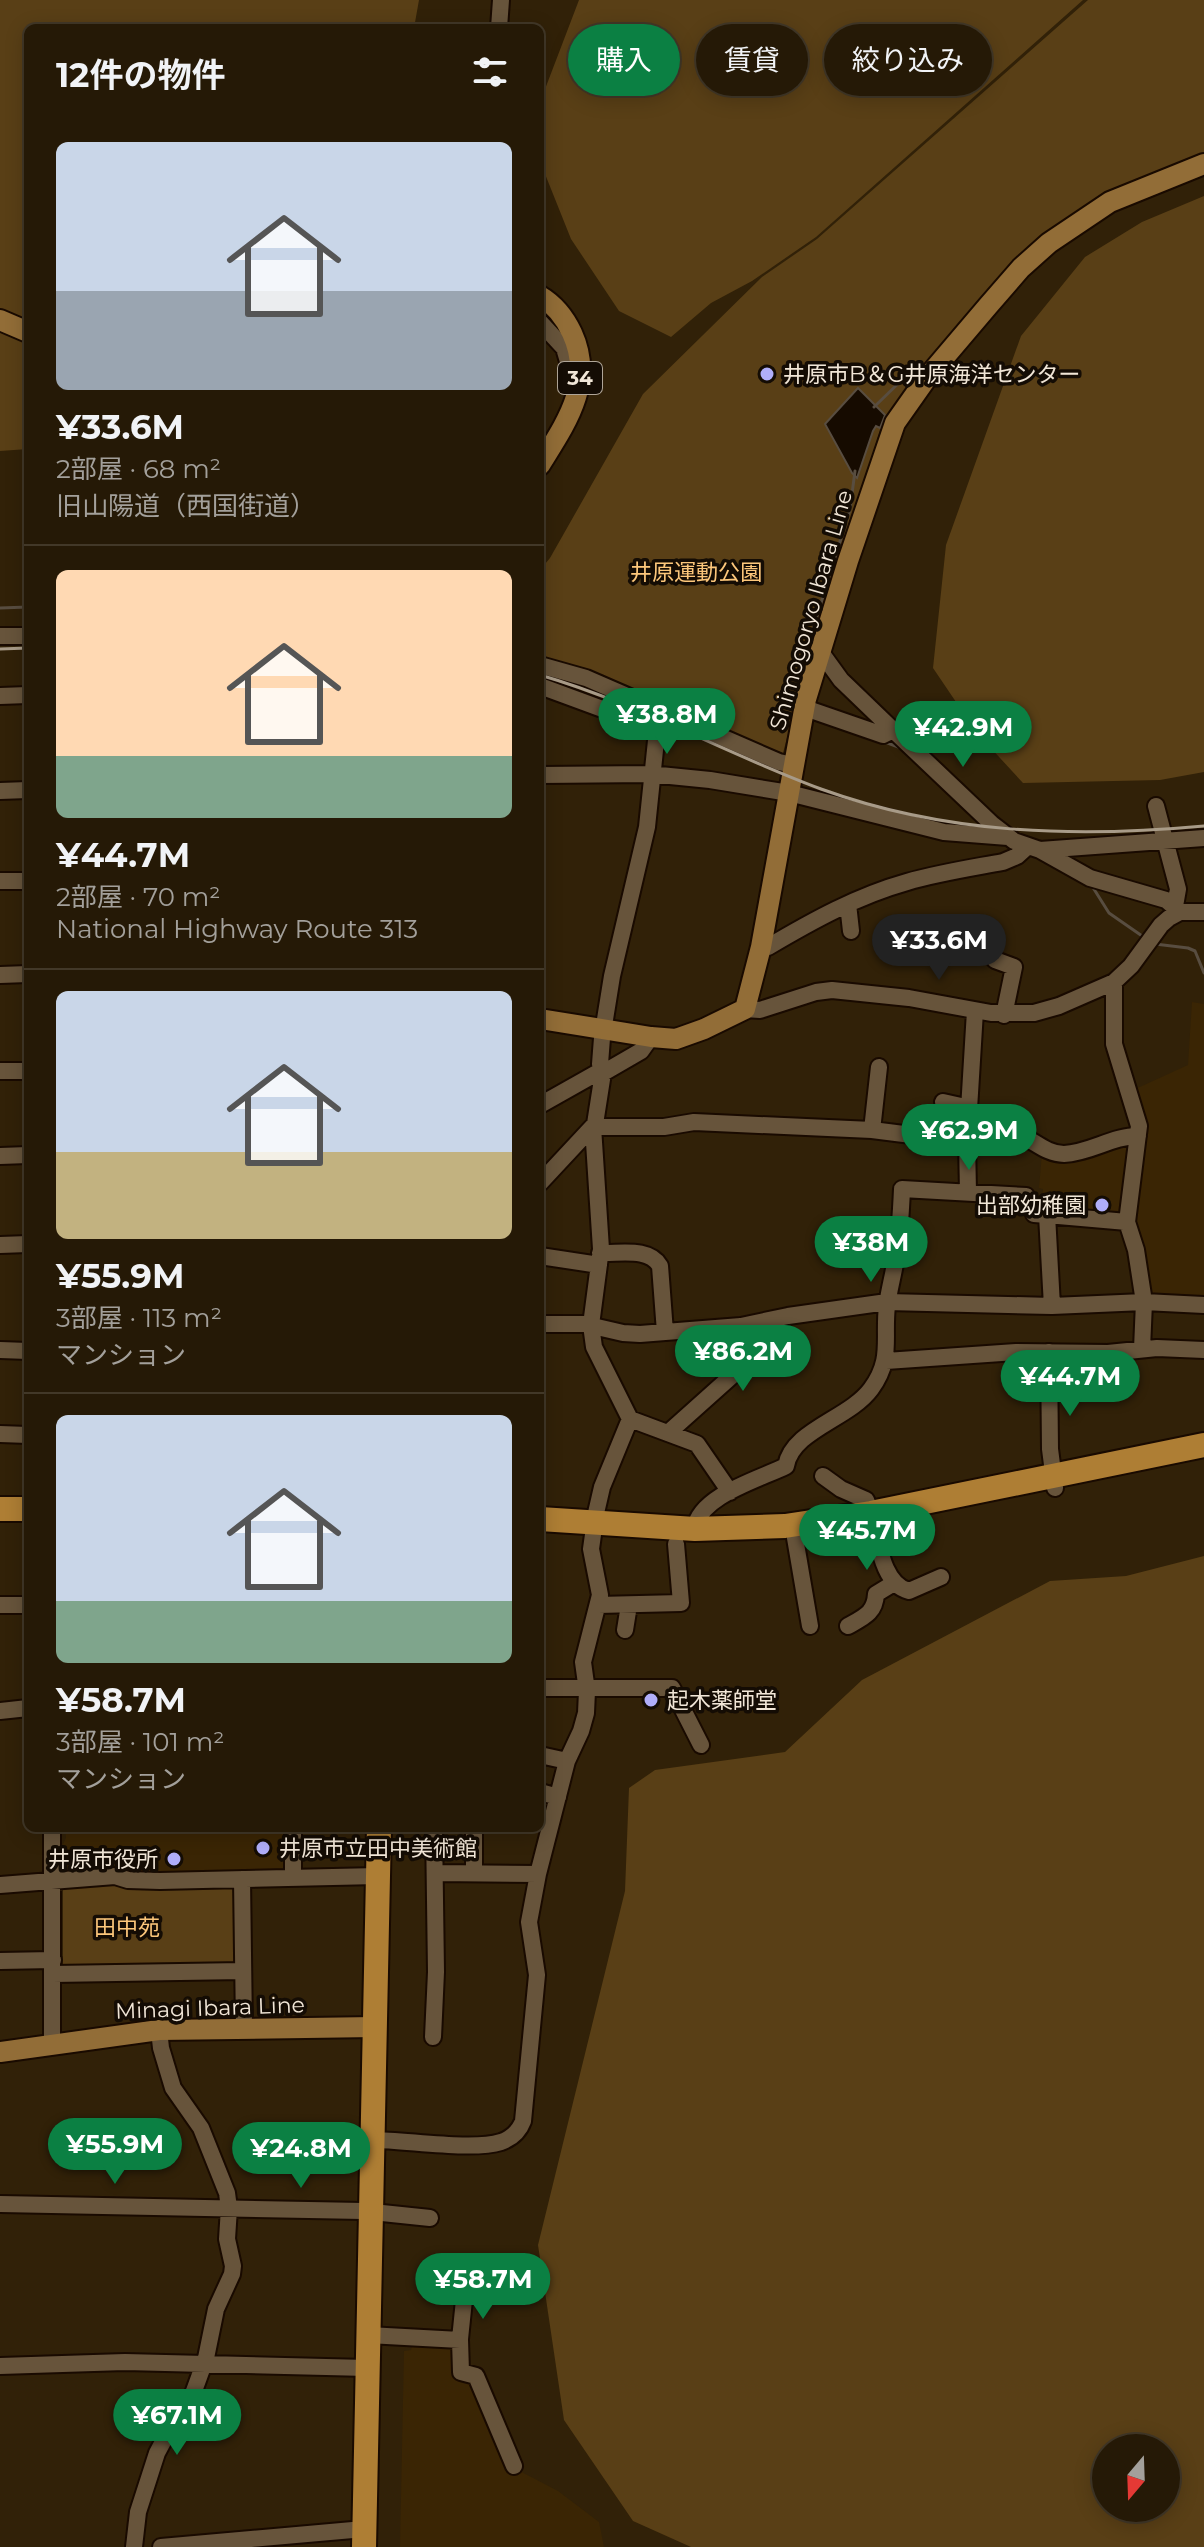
<!DOCTYPE html>
<html lang="ja">
<meta charset="utf-8">
<style>
:root{--surface:#251906;--page:#312614;--text:#f1f3f6;--muted:#a3a09b;--line:#423828;--accent:#0b8043}
body{margin:0;font-family:Montserrat,"Noto Sans JP",sans-serif;background:var(--page);color:var(--text);height:100vh;display:flex;flex-direction:column;font-size:30px;white-space:nowrap}
*{box-sizing:border-box;margin:0}
p{font-size:26px;color:var(--muted)}
.icon{flex:none;width:44px;height:44px;fill:none;stroke:currentColor;stroke-width:2;stroke-linecap:round;stroke-linejoin:round}
.map{position:relative;flex:1;overflow:hidden}
.details{position:absolute;left:24px;top:24px;width:520px;height:1808px;display:flex;flex-direction:column;background:var(--surface);border-radius:12px;box-shadow:0 4px 20px #0003,0 0 0 2px var(--line)}
.details>*{flex:none}
.hud{position:absolute;left:568px;top:24px;width:516px;height:72px;display:flex;gap:16px}
.needle{width:52px;rotate:199deg}
.buttons{position:absolute;left:1092px;top:2434px;display:grid;gap:16px}
.buttons a{display:grid;place-items:center;width:88px;height:88px;border-radius:50%;background:var(--surface);box-shadow:0 4px 20px #0003,0 0 0 2px var(--line);font-size:40px}
.price{position:absolute;translate:-50% -68px;padding:0 18px;border-radius:28px;background:var(--accent);color:#fff;font-size:26px;line-height:52px;filter:drop-shadow(0 2px 4px #0008)}
.price::after{content:'';position:absolute;left:50%;top:48px;width:24px;height:18px;margin-left:-12px;background:inherit;clip-path:polygon(0 0,100% 0,50% 100%)}
.price.active{background:#222;color:#fff}
ul{padding:0;list-style:none}
li{display:grid;align-content:center;gap:16px;height:424px;padding:0 32px}
li+li{border-top:2px solid var(--line)}
li span{display:grid;place-items:center;height:248px;border-radius:12px;color:#555}
li>.icon{margin-inline-start:auto}
span .icon{width:144px;height:144px;fill:#fffc;stroke-width:1}
li b{font-size:34px}
h2{display:flex;justify-content:space-between;align-items:center;height:96px;padding:0 32px;font-size:34px}
.tag{padding:0 28px;border-radius:36px;background:var(--surface);box-shadow:0 4px 20px #0003,0 0 0 2px var(--line);font-size:28px;line-height:72px}
.tag.active{background:var(--accent);color:#fff}
.map>svg:first-child{display:block}
.built{fill:#3a2504}
.green{fill:#593f16;fill-rule:evenodd}
.water{fill:#160b00;stroke:#584d40;stroke-width:2}
.lines{fill:none;stroke-linecap:round;stroke-linejoin:round}
.stream{stroke:#584d40;stroke-width:3}
.minor-casing{stroke:#190a00;stroke-width:20}
.major-casing{stroke:#190a00;stroke-width:24}
.highway-casing{stroke:#190a00;stroke-width:28}
.minor{stroke:#67543b;stroke-width:16}
.major{stroke:#926d37;stroke-width:20}
.highway{stroke:#ae7e34;stroke-width:24}
.rail{stroke:#a89b88;stroke-width:3}
.poi-dot{fill:#b0aefa;stroke:#140c04;stroke-width:3}
.labels{text-anchor:middle;dominant-baseline:central;stroke-width:7;stroke-linejoin:round;paint-order:stroke}
.shield{fill:#140c04;stroke:#afa598;stroke-width:2}
.shield-label{font-size:20px;font-weight:bold;fill:#f1e6d7}
.poi-label{font-size:22px;fill:#f1e6d7;stroke:#140c04;text-anchor:start}
.park-label{font-size:22px;fill:#fdc77b;stroke:#140c04}
.street-label{font-size:22px;fill:#f1e6d7;stroke:#140c04}
</style>
<div class="map">
<svg width="1204" height="2547" viewBox="0 0 1204 2547">
<rect width="100%" height="100%" fill="#312108"/>
<path class="built" d="M1192,1002L1204,1004V1301L1146,1299L1129,1222L1140,1141L1147,1131L1131,1091L1188,1065Z
M1130,1142L1123,1217L1042,1209L1043,1189L1039,1188L1042,1153Z
M65,1828H288L285,1873L66,1874L61,1872L60,1850L66,1838Z
M413,2341L456,2342L512,2467L558,2491L599,2522L604,2547H400L404,2351L411,2350Z"/>
<path class="green" d="M0,0H419L414,28H28V449L0,451Z
M579,0H1083L816,237L752,281L711,303L671,337L619,311L571,239L545,174L542,97Z
M1088,0H1204V157L1095,202L1042,237L931,357L889,413L880,430L802,680L783,753L778,755L540,660V570L550,558L643,394L762,277L817,239Z
M1204,196V772L1160,780L1023,783L977,733L933,668L946,545L1021,336L1085,257L1142,222Z
M1204,1556V2547H691L633,2521L564,2420L538,2245L625,1891L629,1788L655,1770L785,1752L862,1680L1050,1581L1126,1576ZM1106,2448H1166V2508H1106Z
M89,1880L236,1885L238,1965L63,1971V1885Z"/>
<path class="water" d="M858,388L885,415L880,428L876,426L873,431L857,478L852,473L825,424Z"/>
<g class="lines">
<path class="stream" d="M874,407L906,376
M0,608L28,607
M811,646L809,642L850,509L855,471
M840,689L863,712
M885,742L901,748
M1092,886L1109,913L1145,938
M1155,944L1188,948L1195,951L1204,973"/>
<defs>
<path id="minor" d="M499,28L501,0
M540,322L564,348L572,375L580,381
M0,636H28
M820,651L841,680L893,730
M540,665L586,678L779,762L793,765
M540,686L654,728L657,731L647,827L612,976L602,1038L600,1064L603,1073L595,1074L540,1105
M0,696L28,695
M805,708L883,735L893,730L992,824L1014,841L1040,850L1090,878L1166,900L1180,912
M540,775L650,774L710,780L789,793L944,832L1008,837
M0,791L28,790
M1156,806L1178,889L1175,906
M1040,850L1204,838
M0,881H28
M848,904L851,931
M761,947H768C812,921 857,896 907,882C938,873 971,868 1003,862L1017,856L1028,846
M995,960L1014,967L1004,1015
M0,975L28,974
M1114,982V1044L1139,1126L1127,1222L1136,1250L1144,1302L1142,1349
M745,1009L760,1010L816,992L832,990L909,998L991,1013H1034L1059,1006L1114,982L1131,966L1161,925L1169,918L1180,912H1204
M0,1071H28
M943,1102L970,1108
M872,1130L879,1067
M968,1134C986,1133 1001,1128 1018,1134C1034,1140 1046,1154 1064,1154C1090,1153 1112,1136 1138,1136
M967,1142L975,1011
M0,1156L28,1155
M540,1183L595,1124L603,1073L641,1051L651,1037
M1047,1215L1127,1222
M0,1245L28,1244
M600,1253C620,1254 649,1247 660,1266L665,1332
M540,1256L599,1265
M540,1324H584L623,1333L640,1334L741,1326L788,1316L887,1302L1052,1306L1144,1302L1204,1305
M0,1350L28,1351
M1049,1352L1050,1449L1055,1488
M886,1361L1016,1352L1108,1353L1157,1348L1204,1350
M630,1419L697,1444L730,1492
M668,1433L744,1365C751,1352 744,1339 741,1326
M0,1434L28,1435
M823,1476L841,1489L866,1500C878,1524 877,1583 909,1591L941,1577
M695,1529C698,1496 760,1479 786,1466C792,1430 849,1419 871,1389C893,1359 883,1339 887,1306C889,1289 894,1273 896,1257C900,1234 901,1212 902,1189L1026,1196L1034,1214L1047,1215L1052,1306
M795,1538L810,1626
M0,1605H28
M598,1605L681,1603L676,1544
M848,1626C864,1617 875,1613 876,1594L894,1583
M625,1630L629,1605
M540,1688H672L701,1745
M0,1711L28,1708
M540,1755L567,1761
M540,1792L558,1797
M52,1828V2043
M435,1873L538,1874
M474,1873V1828
M293,1878V1828
M242,1879L244,2028
M0,1885L115,1876L128,1880L160,1881L378,1876
M0,1961L53,1960
M53,1974L243,1971
M433,2037L436,1972L434,1828
M373,2140C407,2140 472,2151 501,2142C512,2138 519,2132 523,2121L537,1975L529,1922L538,1874L567,1761L581,1731L586,1713L587,1691L583,1662L600,1595L591,1549L596,1513L602,1487L630,1419L594,1347L591,1325L601,1249L593,1127H664L694,1122L872,1130L967,1142L968,1192
M0,2204L363,2211L430,2218
M368,2335L460,2340L461,2372L476,2376L514,2466
M460,2339L465,2290
M0,2366L125,2362L367,2368
M134,2547L138,2512L157,2453L165,2438L177,2426L194,2391L206,2358L216,2309L232,2274L233,2266L227,2239L229,2208L227,2193L201,2128L173,2088L161,2048L159,2030
M161,2547L364,2529"/>
<path id="major" d="M540,296C555,305 565,318 572,333C595,383 566,423 540,465
M0,320L28,332
M540,1019L651,1037L676,1039L704,1029L745,1009L761,947L806,699L848,561L895,423L926,379L988,306L1021,268L1049,243L1110,202L1204,164
M0,2052L159,2030L375,2027"/>
<path id="highway" d="M0,1509H28
M540,1519L695,1529L785,1526L871,1513L1204,1445
M364,2547L379,1828"/>
</defs>
<use href="#minor" class="minor-casing"/>
<use href="#major" class="major-casing"/>
<use href="#highway" class="highway-casing"/>
<use href="#minor" class="minor"/>
<use href="#major" class="major"/>
<use href="#highway" class="highway"/>
<path class="rail" d="M0,649L28,648
M540,675C637,703 726,754 821,789C945,834 1074,838 1204,826"/>
</g>
<g class="poi-dot">
<circle cx="767" cy="374" r="8"/>
<circle cx="1102" cy="1205" r="8"/>
<circle cx="651" cy="1700" r="8"/>
<circle cx="263" cy="1848" r="8"/>
<circle cx="174" cy="1859" r="8"/>
</g>
<g class="labels">
<rect class="shield" x="558" y="362" width="44" height="32" rx="6"/>
<g class="shield-label">
<text x="580" y="378">34</text>
</g>
<g class="poi-label">
<text x="783" y="374">井原市B＆G井原海洋センター</text>
<text x="1086" y="1205" text-anchor="end">出部幼稚園</text>
<text x="667" y="1700">起木薬師堂</text>
<text x="279" y="1848">井原市立田中美術館</text>
<text x="158" y="1859" text-anchor="end">井原市役所</text>
</g>
<g class="park-label">
<text x="696" y="572">井原運動公園</text>
<text x="127" y="1927">田中苑</text>
</g>
<g class="street-label">
<text transform="translate(811 610) rotate(-74)">Shimogoryo Ibara Line</text>
<text transform="translate(210 2008) rotate(-2)">Minagi Ibara Line</text>
</g>
</g>
</svg>
<div class="buttons">
<a><svg class="needle" viewBox="-14 -14 28 28"><path d="M0-13l5 13h-10z" fill="#e53935"/><path d="M0 13l5-13h-10z" fill="#a3a09b"/></svg></a>
</div>
<b class="price" style="left:667px;top:756px">¥38.8M</b>
<b class="price" style="left:963px;top:769px">¥42.9M</b>
<b class="price active" style="left:939px;top:982px">¥33.6M</b>
<b class="price" style="left:969px;top:1172px">¥62.9M</b>
<b class="price" style="left:871px;top:1284px">¥38M</b>
<b class="price" style="left:743px;top:1393px">¥86.2M</b>
<b class="price" style="left:1070px;top:1418px">¥44.7M</b>
<b class="price" style="left:867px;top:1572px">¥45.7M</b>
<b class="price" style="left:115px;top:2186px">¥55.9M</b>
<b class="price" style="left:301px;top:2190px">¥24.8M</b>
<b class="price" style="left:483px;top:2321px">¥58.7M</b>
<b class="price" style="left:177px;top:2457px">¥67.1M</b>
<div class="hud">
<a class="tag active">購入</a>
<a class="tag">賃貸</a>
<a class="tag">絞り込み</a>
</div>
<section class="details">
<h2>12件の物件<svg class="icon" aria-label="filters" viewBox="0 0 24 24"><path d="M4 7h16M4 17h16"/><circle cx="9" cy="7" r="2"/><circle cx="15" cy="17" r="2"/></svg></h2>
<ul>
<li><span style="background:linear-gradient(#c9d6e8 60%,#9aa5b1 0)"><svg class="icon" aria-label="home" viewBox="0 0 24 24"><path d="M3 11l9-7 9 7M6 9v11h12V9"/></svg></span><div><b>¥33.6M</b><p>2部屋 · 68 m²</p><p>旧山陽道（西国街道）</p></div></li>
<li><span style="background:linear-gradient(#ffd9b3 75%,#7fa58c 0)"><svg class="icon" aria-label="home" viewBox="0 0 24 24"><path d="M3 11l9-7 9 7M6 9v11h12V9"/></svg></span><div><b>¥44.7M</b><p>2部屋 · 70 m²</p><p>National Highway Route 313</p></div></li>
<li><span style="background:linear-gradient(#c9d6e8 65%,#c2b280 0)"><svg class="icon" aria-label="home" viewBox="0 0 24 24"><path d="M3 11l9-7 9 7M6 9v11h12V9"/></svg></span><div><b>¥55.9M</b><p>3部屋 · 113 m²</p><p>マンション</p></div></li>
<li><span style="background:linear-gradient(#c9d6e8 75%,#7fa58c 0)"><svg class="icon" aria-label="home" viewBox="0 0 24 24"><path d="M3 11l9-7 9 7M6 9v11h12V9"/></svg></span><div><b>¥58.7M</b><p>3部屋 · 101 m²</p><p>マンション</p></div></li>
</ul>
</section>
</div>
